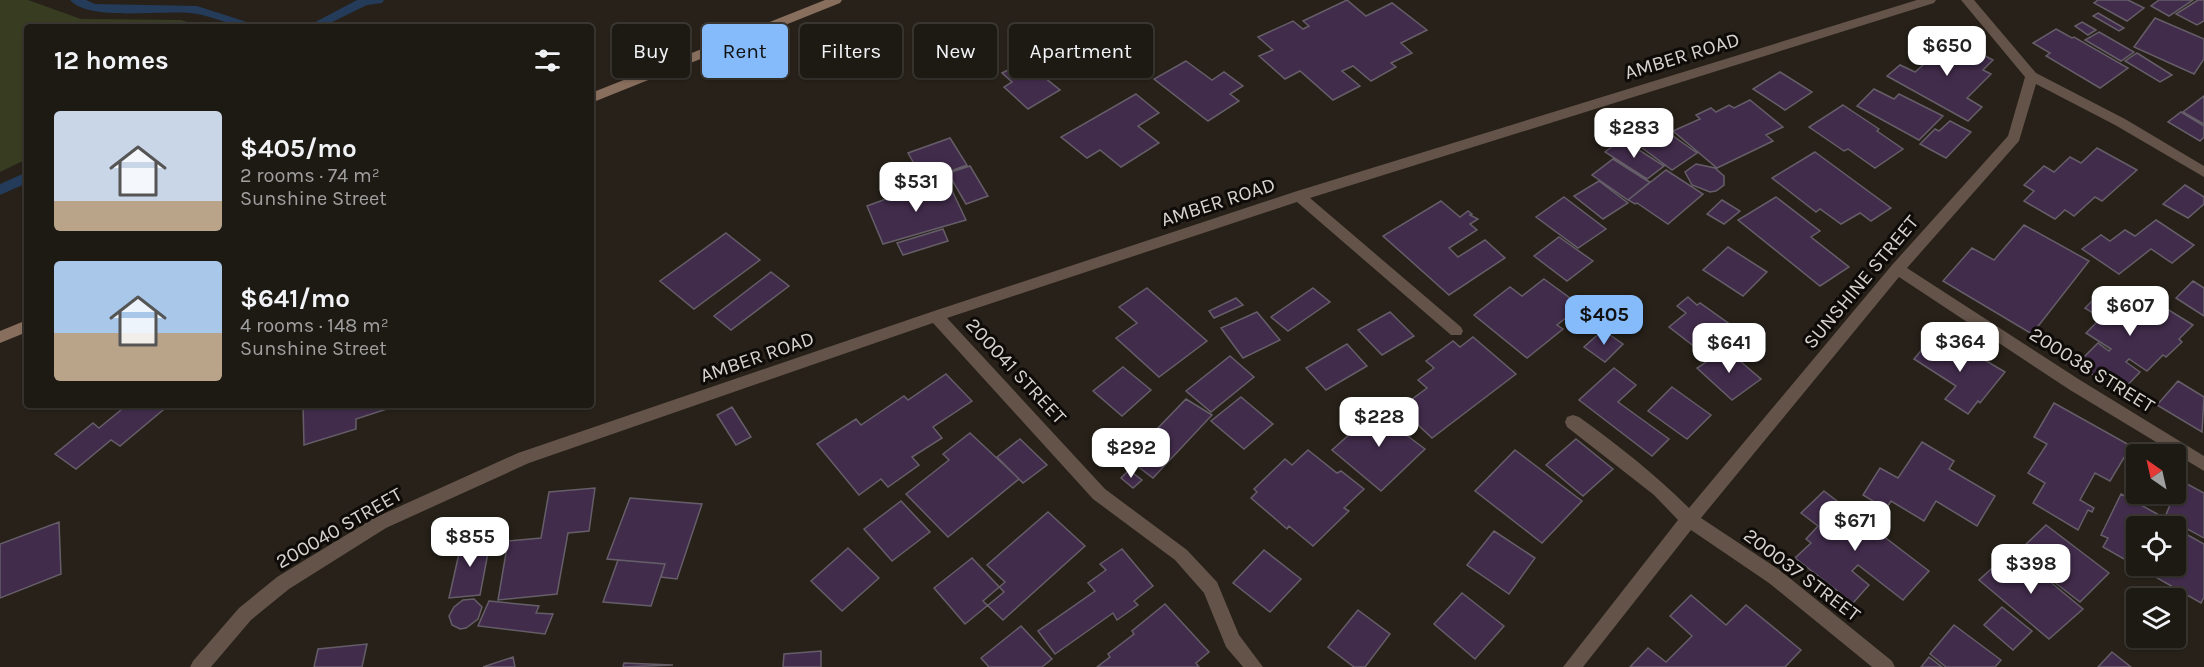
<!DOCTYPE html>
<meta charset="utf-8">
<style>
:root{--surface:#1d1913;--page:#2a2621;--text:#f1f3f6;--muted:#a0a0a0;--line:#3b3833;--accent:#86bbfb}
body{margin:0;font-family:Karla,sans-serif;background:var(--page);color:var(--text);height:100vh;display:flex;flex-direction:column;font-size:22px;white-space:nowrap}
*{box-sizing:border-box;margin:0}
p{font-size:20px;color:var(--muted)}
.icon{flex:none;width:33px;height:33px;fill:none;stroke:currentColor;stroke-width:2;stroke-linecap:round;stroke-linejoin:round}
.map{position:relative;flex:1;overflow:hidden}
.drawer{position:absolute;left:24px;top:24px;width:570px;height:384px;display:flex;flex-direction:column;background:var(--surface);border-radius:6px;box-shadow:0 2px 4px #0004,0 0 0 2px var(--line)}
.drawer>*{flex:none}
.banner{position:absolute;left:612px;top:24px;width:570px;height:54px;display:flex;gap:12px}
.needle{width:39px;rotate:326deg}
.tools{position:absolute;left:2126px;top:444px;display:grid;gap:12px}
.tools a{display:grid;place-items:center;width:60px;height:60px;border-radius:6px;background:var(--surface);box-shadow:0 2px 4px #0004,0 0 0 2px var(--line);font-size:30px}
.price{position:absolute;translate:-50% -51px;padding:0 14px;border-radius:12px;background:#fff;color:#222;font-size:20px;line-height:39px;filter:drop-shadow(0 2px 3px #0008)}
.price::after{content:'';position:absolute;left:50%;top:36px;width:18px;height:14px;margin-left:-9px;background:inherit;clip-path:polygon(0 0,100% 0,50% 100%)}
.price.current{background:var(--accent);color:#111}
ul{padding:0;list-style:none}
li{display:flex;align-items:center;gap:18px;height:150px;padding:0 30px}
li span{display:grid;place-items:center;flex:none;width:168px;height:120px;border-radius:6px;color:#555}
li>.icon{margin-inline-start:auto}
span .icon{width:72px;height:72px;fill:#fffc;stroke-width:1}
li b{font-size:26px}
h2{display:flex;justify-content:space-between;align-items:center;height:72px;padding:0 30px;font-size:26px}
.pill{padding:0 21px;border-radius:6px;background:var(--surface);box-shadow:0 2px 4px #0004,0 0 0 2px var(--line);font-size:21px;line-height:54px}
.pill.current{background:var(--accent);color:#111}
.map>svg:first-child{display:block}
.green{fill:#383d22}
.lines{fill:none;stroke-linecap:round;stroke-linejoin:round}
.stream{fill:#243b5a;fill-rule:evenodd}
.building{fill:#422c4c;stroke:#655e68;stroke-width:1.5;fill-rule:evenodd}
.street{fill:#635348;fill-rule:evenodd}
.secondary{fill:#886e5d;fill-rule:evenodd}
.labels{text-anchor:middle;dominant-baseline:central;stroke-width:6;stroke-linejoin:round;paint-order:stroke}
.street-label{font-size:20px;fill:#d8d3ce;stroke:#0e0b08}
</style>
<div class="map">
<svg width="2204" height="667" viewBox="0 0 2204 667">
<rect width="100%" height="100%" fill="#272119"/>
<path class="green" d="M0,0H28L81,19L181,20L204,27H27V159L0,172Z"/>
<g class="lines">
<path class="stream" d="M70,0H86L95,4L197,6L253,24L255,27C229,27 220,18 197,14C166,8 91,23 70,0Z
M357,0H384L382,3L367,5L322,27H306Z
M27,172V183L0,195V184Z"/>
</g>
<path class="building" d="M1347,0L1366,16L1392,3L1427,30L1401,43L1412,53L1391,63L1396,67L1371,81L1353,66L1342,71L1360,86L1333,100L1300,71L1285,79L1259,56L1273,50L1258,37L1293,21L1303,29L1309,26L1303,21Z
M2098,0H2128L2144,8L2127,21L2094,3Z
M2159,0H2193L2169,16L2151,6Z
M2198,0H2204V21L2197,25L2176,14Z
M2098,13L2124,28L2119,31L2093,16Z
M2155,18L2204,39V59L2194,74L2134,47Z
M2082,22L2096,30L2088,35L2075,26Z
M2056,29L2072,38L2074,37L2128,68L2100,88L2046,56L2050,53L2033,43Z
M2099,32L2134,52L2121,61L2085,40Z
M1952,39L1993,60L1983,70L1991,74L1967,98L1982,107L1968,121L1887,76L1900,65L1915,72L1923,65L1915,62L1935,43L1943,47Z
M2137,53L2172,75L2160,82L2125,61Z
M1186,61L1212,80L1224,72L1243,86L1230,94L1239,101L1208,121L1154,79Z
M1016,66L1025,75L1035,70L1060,90L1028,109L1004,87L1012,82L1002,73Z
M1780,72L1812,92L1785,110L1753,89Z
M1874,89L1894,99L1899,94L1943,116L1919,140L1857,106Z
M1136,94L1159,113L1138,126L1159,143L1121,167L1100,150L1087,158L1061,137Z
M2204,96V124L2183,112Z
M1750,100L1783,127L1766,135L1773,141L1717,168L1673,131L1700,119L1696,115L1711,108L1716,112L1729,105L1734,108Z
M1843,105L1879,129L1877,131L1903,149L1875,168L1848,149L1844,151L1809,127Z
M2181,112L2204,126V137L2200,141L2168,122Z
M1950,121L1971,132L1946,158L1920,144L1935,129L1939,131Z
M1666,131L1697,153L1672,170L1641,147Z
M950,138L967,165L924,181L908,153Z
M1622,139L1664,166L1647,179L1605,152Z
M2097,148L2137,170L2102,201L2095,197L2074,216L2065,210L2055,219L2024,201L2034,191L2024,185L2044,166L2054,172L2070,157L2081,163Z
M1815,152L1891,208L1871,221L1860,213L1841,224L1820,209L1816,212L1772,178Z
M1613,159L1646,180L1650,182L1628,200L1592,175Z
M1696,164L1715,168L1724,176V185L1716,191L1710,192L1692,185L1685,172Z
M970,166L988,196L966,204L948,173Z
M1666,170L1703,194L1668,224L1637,203L1635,204L1628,200Z
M1599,181L1628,203L1603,219L1574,196Z
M948,182L966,220L883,244L867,206L913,189L914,192Z
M2185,185L2204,197V204L2188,218L2163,204Z
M1564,197L1606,229L1578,248L1536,217Z
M1776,197L1820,231L1811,237L1849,267L1820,286L1738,220Z
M1722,200L1740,211L1724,224L1707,214Z
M1441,201L1460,217L1468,211L1472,214L1470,215L1478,219L1470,224L1477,230L1449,248L1458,257L1485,240L1505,258L1449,295L1383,236Z
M2156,220L2194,245L2172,263L2151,249L2119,274L2082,249L2101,235L2110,241L2125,230L2135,236Z
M2024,225L2089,261L2032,334L1943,281L1972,248L1994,260Z
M943,229L948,241L903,255L897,243Z
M726,233L760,260L694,309L660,281Z
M1559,237L1593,261L1567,281L1534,256Z
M1728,247L1767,272L1743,296L1703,270Z
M771,272L789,286L731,330L714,316Z
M1544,279L1581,306L1557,325L1563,329L1527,358L1474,315L1510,287L1522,296Z
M2193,281L2204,288V316L2176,298Z
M1147,288L1207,341L1159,377L1116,338L1137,323L1119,307Z
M1313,288L1330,302L1288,331L1271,317Z
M2133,288L2193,325L2179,339L2182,342L2166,357L2163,355L2147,371L2129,359L2126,362L2140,372L2120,393L2077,364L2098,343L2109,351L2111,349L2086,333L2101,318L2085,308L2103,290L2119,301Z
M1688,297L1697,305L1700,303L1745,335L1713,361L1669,327L1686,313L1677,306Z
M1236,298L1243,305L1214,318L1209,311Z
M1257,312L1280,340L1243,358L1221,328Z
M1390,312L1414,336L1382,355L1358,330Z
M1603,330L1623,344L1605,362L1584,347Z
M1933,336L1974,361L1978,356L2005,372L1980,403L1978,401L1968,414L1945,399L1956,386L1914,359Z
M1473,337L1516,374L1432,438L1400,408L1427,388L1418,380L1434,368L1426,361L1453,341L1460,347Z
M1347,344L1367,366L1326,390L1306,368Z
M1726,349L1761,379L1732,400L1697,368Z
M1230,356L1254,377L1211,412L1186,391Z
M1123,367L1151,390L1122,416L1093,391Z
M1614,368L1636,385L1618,402L1669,439L1652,456L1579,400Z
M946,374L972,401L933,427L942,438L912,457L919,465L888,487L881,479L859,495L817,444L856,419L861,425L904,396L908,400Z
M2178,381L2204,397L2202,432L2157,405Z
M1672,387L1711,415L1687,439L1648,411Z
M1241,397L1273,424L1244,449L1211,421Z
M1186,399L1212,415L1153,478L1128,459Z
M2054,403L2131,446L2110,481L2095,473L2080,500L2094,508L2092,512L2088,510L2078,530L2033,503L2045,483L2028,473L2047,444L2034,437Z
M127,405H169L120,446L111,440L76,469L55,454L93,423L99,428Z
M303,405H399L356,419V429L304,445Z
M1381,406L1410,429L1405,434L1425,449L1381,491L1332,450Z
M732,407L751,437L736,445L717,415Z
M970,433L1019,479L948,537L906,494L949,460L943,454Z
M1020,439L1047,465L1023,483L997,457Z
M1576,439L1613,469L1583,496L1546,465Z
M1922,442L1954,461L1949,469L1995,496L1977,526L1936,501L1924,521L1891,501L1886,509L1863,495L1880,468L1898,478Z
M1308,450L1337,473L1341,471L1364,489L1344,508L1349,511L1313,546L1289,526L1287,529L1251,498L1257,492L1254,489L1285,459L1292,465Z
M1515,450L1582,501L1542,543L1475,491Z
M1129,470L1142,480L1133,488L1121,478Z
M2176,478L2204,493V538L2165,517L2172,500L2167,497L2169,494H2175Z
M595,488L589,531L568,533L557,594L498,600L508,541L541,538L549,492Z
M1824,491L1929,571L1903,600L1858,565L1852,571L1869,585L1853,603L1795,558L1811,543L1806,539L1818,526L1801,513Z
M2121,494L2179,526L2177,529L2204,544V597L2201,603L2103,547L2108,538L2101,535ZM2136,526H2175V566H2136Z
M630,498L702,504L677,579L661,577L665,564L607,559Z
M901,501L930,532L892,561L864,529Z
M1048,512L1085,546L1003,620L983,601L1005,582L987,565Z
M59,522L61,574L0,598V544Z
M2046,525L2109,573L2080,602L2017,553Z
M1494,531L1535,558L1509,594L1467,565Z
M491,537L480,595L449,598L462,540Z
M848,548L879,578L842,611L811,581Z
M1122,549L1153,586L1134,601L1138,605L1117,620L1113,613L1055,654L1038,631L1095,591L1088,583L1106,570L1100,564Z
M1264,550L1301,579L1270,612L1233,583Z
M2012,550L2083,609L2049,639L1979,580Z
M972,558L1004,592L965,624L934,588Z
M618,560L665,564L651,606L603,602Z
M1462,593L1504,626L1475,659L1434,624Z
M1691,595L1726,625L1746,605L1801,650L1785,667H1630L1648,648L1666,662L1692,636L1670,616Z
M474,599L482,607L478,619L466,628L460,629L452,625L449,616L454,607L463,600Z
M489,601L539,606L536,613L553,614L545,634L478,626Z
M1165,604L1209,652L1196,663L1199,667H1097L1110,657L1108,654L1134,634L1132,631Z
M2002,607L2032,631L2013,650L1984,625Z
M1358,610L1390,634L1365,667H1354L1328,647Z
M1954,625L2001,660L1995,667H1946L1930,654Z
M1021,626L1052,659L1042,667H989L981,658Z
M367,644L362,667H314L318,649Z
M821,651V667H783L784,654Z
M2112,652L2131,667H2098Z
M513,657L515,667H483Z
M1929,657L1942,667H1921Z
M624,663L673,665L623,667Z"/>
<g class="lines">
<path class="street" d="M1917,0H1936L1934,3L1310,198L1461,327L1463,331L1461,335H1451L1297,202L947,318L1105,489L1187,550L1217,582L1239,635L1263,667H1243L1226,647L1204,593L1175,560L1093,499L933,323L529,463L386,528L289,589L251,620L211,667H190L193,661L239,608L277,577L374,518L518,453L931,312L1294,192Z
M1961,0H1974L2036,73L2125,119L2204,166V177L2115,125L2036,84L2019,141L1907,268L2080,380L2204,456V471L2070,390L1899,277L1701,518L1781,571L1892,661L1895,667H1872L1769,583L1691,530L1583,667H1563L1678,520L1654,495L1567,427L1565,422L1567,417L1573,415L1579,417C1618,445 1655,474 1689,508L1892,265L2008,136L2025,77Z"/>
<path class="secondary" d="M825,0H842L840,3L591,103V93Z
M27,320V332L0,343V331Z"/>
</g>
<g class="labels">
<g class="street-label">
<text transform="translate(1682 56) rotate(-17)">AMBER ROAD</text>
<text transform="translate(1218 202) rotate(-18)">AMBER ROAD</text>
<text transform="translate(1861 282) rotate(-50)">SUNSHINE STREET</text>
<text transform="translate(757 357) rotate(-19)">AMBER ROAD</text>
<text transform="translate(2092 370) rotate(32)">200038 STREET</text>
<text transform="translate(1016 371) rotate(47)">200041 STREET</text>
<text transform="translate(339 528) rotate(-30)">200040 STREET</text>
<text transform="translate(1802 575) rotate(37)">200037 STREET</text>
</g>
</g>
</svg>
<div class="tools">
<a><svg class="needle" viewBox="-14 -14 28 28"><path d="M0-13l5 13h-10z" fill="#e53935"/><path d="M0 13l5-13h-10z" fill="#a0a0a0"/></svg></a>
<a><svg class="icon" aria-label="locate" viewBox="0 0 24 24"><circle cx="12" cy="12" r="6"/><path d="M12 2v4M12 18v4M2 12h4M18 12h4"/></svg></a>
<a><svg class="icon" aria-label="layers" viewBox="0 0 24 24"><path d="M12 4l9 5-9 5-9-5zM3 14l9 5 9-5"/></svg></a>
</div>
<b class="price" style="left:1947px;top:77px">$650</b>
<b class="price" style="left:1634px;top:159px">$283</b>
<b class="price" style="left:916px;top:213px">$531</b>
<b class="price" style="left:2130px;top:337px">$607</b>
<b class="price current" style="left:1604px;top:346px">$405</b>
<b class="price" style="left:1960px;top:373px">$364</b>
<b class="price" style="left:1729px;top:374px">$641</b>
<b class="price" style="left:1379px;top:448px">$228</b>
<b class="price" style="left:1131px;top:479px">$292</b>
<b class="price" style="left:1855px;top:552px">$671</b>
<b class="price" style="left:470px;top:568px">$855</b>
<b class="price" style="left:2031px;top:595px">$398</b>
<div class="banner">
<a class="pill">Buy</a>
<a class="pill current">Rent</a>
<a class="pill">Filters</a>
<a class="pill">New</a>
<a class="pill">Apartment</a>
</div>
<section class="drawer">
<h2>12 homes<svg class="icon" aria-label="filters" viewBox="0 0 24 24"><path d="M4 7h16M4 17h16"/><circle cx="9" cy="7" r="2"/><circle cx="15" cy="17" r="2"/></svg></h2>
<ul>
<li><span style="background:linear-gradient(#c9d6e8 75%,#b9a48a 0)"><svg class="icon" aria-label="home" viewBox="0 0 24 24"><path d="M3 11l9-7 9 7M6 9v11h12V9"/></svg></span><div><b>$405/mo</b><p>2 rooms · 74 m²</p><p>Sunshine Street</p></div></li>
<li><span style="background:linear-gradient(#a9c7e8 60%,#b9a48a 0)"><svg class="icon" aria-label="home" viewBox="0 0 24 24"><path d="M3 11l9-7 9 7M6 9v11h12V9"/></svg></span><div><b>$641/mo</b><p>4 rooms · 148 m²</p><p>Sunshine Street</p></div></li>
</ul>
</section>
</div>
